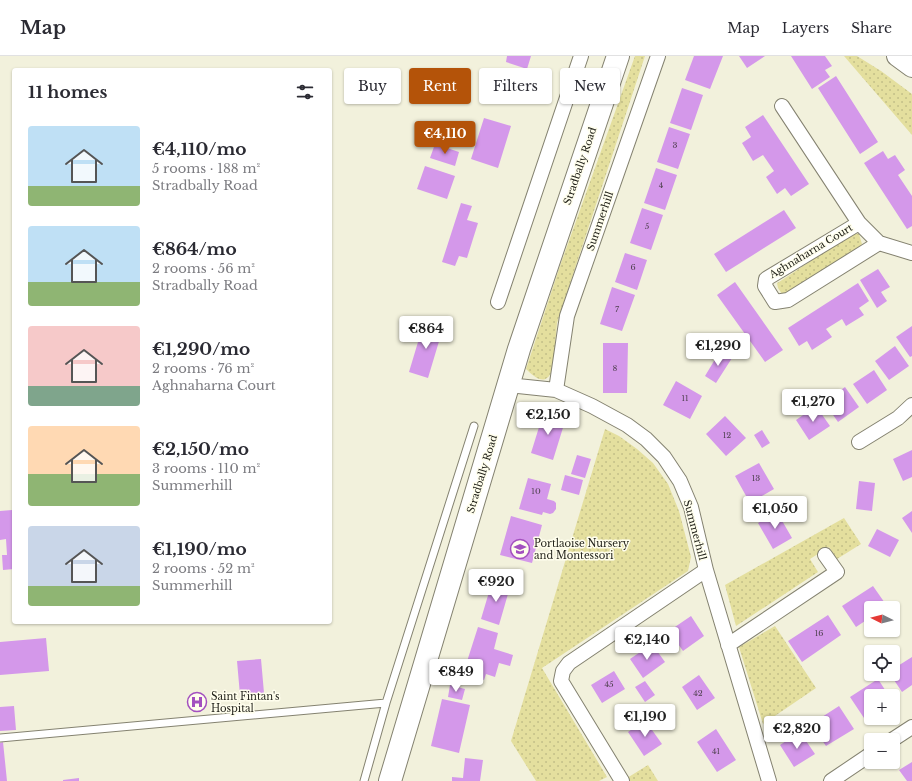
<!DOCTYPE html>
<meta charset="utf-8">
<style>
:root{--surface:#fff;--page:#f7f7f7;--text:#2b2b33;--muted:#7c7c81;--line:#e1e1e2;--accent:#b45309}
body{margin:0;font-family:"Libre Baskerville",serif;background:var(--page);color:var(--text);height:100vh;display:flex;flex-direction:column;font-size:15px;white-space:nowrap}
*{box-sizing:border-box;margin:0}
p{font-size:13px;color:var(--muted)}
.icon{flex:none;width:22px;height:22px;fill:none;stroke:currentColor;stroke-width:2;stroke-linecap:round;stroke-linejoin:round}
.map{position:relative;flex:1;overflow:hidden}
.sheet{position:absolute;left:12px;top:12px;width:320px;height:556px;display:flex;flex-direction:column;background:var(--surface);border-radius:4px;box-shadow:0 1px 3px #0004}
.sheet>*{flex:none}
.banner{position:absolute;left:344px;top:12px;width:380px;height:36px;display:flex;gap:8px}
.needle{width:26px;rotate:276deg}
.tools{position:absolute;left:864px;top:545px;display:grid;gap:8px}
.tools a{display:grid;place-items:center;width:36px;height:36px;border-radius:4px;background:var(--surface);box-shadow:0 1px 3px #0004;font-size:20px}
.price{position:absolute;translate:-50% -34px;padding:0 9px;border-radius:4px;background:#fff;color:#222;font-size:13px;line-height:26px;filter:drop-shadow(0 1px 2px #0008)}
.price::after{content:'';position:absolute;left:50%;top:24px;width:12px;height:9px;margin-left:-6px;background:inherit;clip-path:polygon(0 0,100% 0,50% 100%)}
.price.active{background:var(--accent);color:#fff}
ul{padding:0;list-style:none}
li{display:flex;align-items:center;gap:12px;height:100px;padding:0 16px}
li span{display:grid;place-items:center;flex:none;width:112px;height:80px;border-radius:4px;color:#555}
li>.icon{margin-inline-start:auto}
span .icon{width:48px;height:48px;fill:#fffc;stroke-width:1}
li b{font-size:17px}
h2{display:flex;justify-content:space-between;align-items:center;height:48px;padding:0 16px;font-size:17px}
.pill{padding:0 14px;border-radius:4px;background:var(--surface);box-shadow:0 1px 3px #0004;font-size:14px;line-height:36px}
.pill.active{background:var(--accent);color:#fff}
header{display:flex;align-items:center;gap:24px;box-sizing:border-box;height:56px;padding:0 20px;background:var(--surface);border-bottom:1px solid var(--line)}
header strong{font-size:19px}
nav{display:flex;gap:22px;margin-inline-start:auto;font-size:14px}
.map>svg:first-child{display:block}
.grass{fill:url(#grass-dots)}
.building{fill:#d498ea}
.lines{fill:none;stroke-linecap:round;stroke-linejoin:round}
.lane-casing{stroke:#848270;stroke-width:9}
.street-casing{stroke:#848270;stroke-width:16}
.secondary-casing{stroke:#848270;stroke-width:22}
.primary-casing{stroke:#848270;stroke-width:24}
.lane{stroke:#fff;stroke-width:7}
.street{stroke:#fff;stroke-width:14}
.secondary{stroke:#fff;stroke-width:20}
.primary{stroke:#fff;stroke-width:22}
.labels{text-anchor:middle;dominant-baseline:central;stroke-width:3;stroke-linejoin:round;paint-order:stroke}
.number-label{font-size:8px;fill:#504150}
.street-label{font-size:10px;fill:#24241c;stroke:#fffeed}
.poi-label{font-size:10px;fill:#24241c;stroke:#fffeed;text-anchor:start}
</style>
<header>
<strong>Map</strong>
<nav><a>Map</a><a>Layers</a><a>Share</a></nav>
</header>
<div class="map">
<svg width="912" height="725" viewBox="0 0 912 725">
<defs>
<pattern id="grass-dots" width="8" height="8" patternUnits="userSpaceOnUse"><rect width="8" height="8" fill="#e4df9e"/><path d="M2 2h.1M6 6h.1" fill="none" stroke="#c3bf88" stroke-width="1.8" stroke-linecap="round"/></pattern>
</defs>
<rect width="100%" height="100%" fill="#f2f1dc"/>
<path class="grass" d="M635,0H645L557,267L553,312C547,331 536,323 526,313L560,210Z
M844,0H857L881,15L912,38V79Z
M853,177L859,178L862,188L856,194L787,239L782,238L778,232L777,227L779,226Z
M605,373L619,380L637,393L653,407L668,428L679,455L691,501L688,515L542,612L607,721L599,725H536L511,685Z
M844,462L861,488L837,503L829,491L810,503L818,516L736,570L725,529Z
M775,570L816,632L763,668L739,591Z
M648,709L658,725H629L627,722Z"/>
<path class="building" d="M507,0H531L527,13L506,6Z
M694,0H723L710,33L685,24Z
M739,0H765L747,12Z
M791,0H825L832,10L825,14L830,21L812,33Z
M836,20L878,86L860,98L818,32Z
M682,32L703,39L691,74L670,67Z
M763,59L809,128L791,140L785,132L777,138L766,121L774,115L763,99L753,105L742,87L751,81L745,71Z
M484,62L511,70L498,112L471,103Z
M669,71L690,78L678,113L657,106Z
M435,88L459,96L455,110L430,102Z
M883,95L888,103L895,99L905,114L898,119L912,140V170L907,173L864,107Z
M425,110L455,120L447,143L417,133Z
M656,112L677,119L665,154L644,147Z
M461,147L472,150L467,164L478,167L467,202L459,200L455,210L442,206Z
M642,152L663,159L651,194L630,187Z
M784,154L796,172L726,216L714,198Z
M625,197L647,204L637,234L615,226Z
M878,213L890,231L881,236L887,245L877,252L860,224Z
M735,226L783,294L765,306L717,239Z
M858,227L869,245L859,252L864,259L846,270L842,263L826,273L832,281L812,294L807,285L799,290L788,272Z
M612,231L635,239L622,275L600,268Z
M424,266L443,272L428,322L409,316Z
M912,270V300L910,301L896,281Z
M603,287H628L627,337H603Z
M895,290L909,310L889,324L875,305Z
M720,295L732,302L716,327L705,320Z
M874,314L887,334L867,348L853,328Z
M676,325L702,340L690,363L663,349Z
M845,331L859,351L838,366L824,346Z
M816,350L830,370L809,384L796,364Z
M544,355L566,362L553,404L531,397Z
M725,360L746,382L726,400L706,378Z
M762,374L770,387L762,392L754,379Z
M912,394V421L903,425L893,403Z
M577,399L591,403L585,422L571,418Z
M759,407L774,433L750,447L735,420Z
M565,419L583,424L579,439L561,434Z
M528,422L551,428L547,443L554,445L556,447V453L553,457L550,458L543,456L542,459L519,453Z
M859,425L875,427L872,455L856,453Z
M12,454L13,468H14V513L3,514L2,499H7L6,483L0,484V455Z
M912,455V477L902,462Z
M777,456L792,482L773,493L758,467Z
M511,460L542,469L532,507L500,499Z
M877,473L899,484L890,501L868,490Z
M492,526L510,531L499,569L481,563Z
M873,530L887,550L884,552H871V561L856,571L842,550Z
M828,559L841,579L802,606L788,585Z
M691,560L704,580L683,595L669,575Z
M478,571L498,577L494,593L513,599L510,610L499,607L495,621L486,618L484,624L463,618Z
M46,582L49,615L0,619V586Z
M652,588L665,606L643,622L630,603Z
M912,601V629L902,636L890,618H893V613Z
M261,603L264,637L240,639L237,605Z
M614,615L625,633L602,647L591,629Z
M699,619L715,642L697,654L682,631Z
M878,623L889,640H871V658L864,662L850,641Z
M645,625L655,639L645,646L635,631Z
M450,629L465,633L462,644L448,641Z
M442,643L470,649L459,697L431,690Z
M14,650L16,674L0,675V651Z
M839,650L854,673L826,690L811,668Z
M645,664L662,688L644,700L628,676Z
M716,673L736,704L717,716L697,686Z
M800,676L815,698L794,711L780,689Z
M3,686L7,725H0V687Z
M465,702L483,704L480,725H452V721L463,722Z
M912,706V725H907L899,714Z
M79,722V725H63V724Z"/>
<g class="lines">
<defs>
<path id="lane" d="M386,647L474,370
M0,682L386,647L364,725"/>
<path id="street" d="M782,50L859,167L879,187L912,197
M859,167L766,223L765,230L775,246L788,244L879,187
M498,246L581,0
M508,329L556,334L592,350L627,369L646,383L664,401L680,425L691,451L706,514L769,725
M556,334L567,260L658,0
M859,386L898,362L912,349
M728,589L837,516L825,499
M892,684L912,671
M622,725L561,625L563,615L569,607L706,514
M831,725L871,698"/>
<path id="secondary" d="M897,0L912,11"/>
<path id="primary" d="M390,725L519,293L618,0"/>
</defs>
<use href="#lane" class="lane-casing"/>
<use href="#street" class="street-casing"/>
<use href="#secondary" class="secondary-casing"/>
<use href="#primary" class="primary-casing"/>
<use href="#lane" class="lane"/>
<use href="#street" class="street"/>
<use href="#secondary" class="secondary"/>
<use href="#primary" class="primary"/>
</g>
<defs>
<symbol id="school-ring" viewBox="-11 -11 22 22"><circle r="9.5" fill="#fffeed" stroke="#a350bf" stroke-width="1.5"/><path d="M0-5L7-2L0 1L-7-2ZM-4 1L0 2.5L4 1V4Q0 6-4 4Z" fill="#a350bf"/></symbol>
<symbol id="hospital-ring" viewBox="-11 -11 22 22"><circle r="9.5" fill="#fffeed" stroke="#a350bf" stroke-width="1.5"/><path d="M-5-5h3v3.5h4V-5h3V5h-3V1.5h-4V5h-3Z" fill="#a350bf"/></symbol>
</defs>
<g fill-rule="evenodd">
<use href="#school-ring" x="509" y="482" width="22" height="22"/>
<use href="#hospital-ring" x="186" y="635" width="22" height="22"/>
</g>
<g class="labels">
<g class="number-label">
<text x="675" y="89">3</text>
<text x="661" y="129">4</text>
<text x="647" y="170">5</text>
<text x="633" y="211">6</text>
<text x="617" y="253">7</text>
<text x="615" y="312">8</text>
<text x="685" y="342">11</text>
<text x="727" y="379">12</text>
<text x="756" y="422">13</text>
<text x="536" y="435">10</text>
<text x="819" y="577">16</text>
<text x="609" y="628">45</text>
<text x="698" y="637">42</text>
<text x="716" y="695">41</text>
</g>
<g class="street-label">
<text transform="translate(580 110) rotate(-71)">Stradbally Road</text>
<text transform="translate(600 165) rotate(-71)">Summerhill</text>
<text transform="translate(811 195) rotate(-31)">Aghnaharna Court</text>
<text transform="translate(482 418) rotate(-73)">Stradbally Road</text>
<text transform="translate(695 474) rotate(75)">Summerhill</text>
</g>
<g class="poi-label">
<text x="534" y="487">Portlaoise Nursery<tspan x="534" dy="12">and Montessori</tspan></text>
<text x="211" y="640">Saint Fintan's<tspan x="211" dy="12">Hospital</tspan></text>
</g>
</g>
</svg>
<div class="tools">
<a><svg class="needle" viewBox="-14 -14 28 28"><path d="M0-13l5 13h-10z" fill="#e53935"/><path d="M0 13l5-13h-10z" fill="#7c7c81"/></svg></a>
<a><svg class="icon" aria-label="locate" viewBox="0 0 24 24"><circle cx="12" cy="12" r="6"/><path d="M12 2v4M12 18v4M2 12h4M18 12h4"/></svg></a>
<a>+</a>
<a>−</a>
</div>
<b class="price active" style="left:445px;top:99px">€4,110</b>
<b class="price" style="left:426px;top:294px">€864</b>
<b class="price" style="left:718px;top:311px">€1,290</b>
<b class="price" style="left:813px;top:367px">€1,270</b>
<b class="price" style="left:548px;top:380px">€2,150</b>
<b class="price" style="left:775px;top:474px">€1,050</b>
<b class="price" style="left:496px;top:547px">€920</b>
<b class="price" style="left:647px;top:605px">€2,140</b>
<b class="price" style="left:456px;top:637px">€849</b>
<b class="price" style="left:645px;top:682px">€1,190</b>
<b class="price" style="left:797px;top:694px">€2,820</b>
<div class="banner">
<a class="pill">Buy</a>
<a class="pill active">Rent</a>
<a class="pill">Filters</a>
<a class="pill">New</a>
</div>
<section class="sheet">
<h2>11 homes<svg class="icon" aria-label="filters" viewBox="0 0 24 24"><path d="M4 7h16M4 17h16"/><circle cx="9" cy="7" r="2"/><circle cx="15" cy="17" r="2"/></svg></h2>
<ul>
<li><span style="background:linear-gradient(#bfe0f5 75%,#8fb573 0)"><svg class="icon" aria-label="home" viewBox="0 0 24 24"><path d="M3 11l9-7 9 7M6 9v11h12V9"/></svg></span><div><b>€4,110/mo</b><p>5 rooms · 188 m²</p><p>Stradbally Road</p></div></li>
<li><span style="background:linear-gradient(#bfe0f5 70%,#8fb573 0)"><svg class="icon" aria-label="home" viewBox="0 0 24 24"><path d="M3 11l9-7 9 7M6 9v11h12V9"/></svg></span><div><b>€864/mo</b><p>2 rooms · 56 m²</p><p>Stradbally Road</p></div></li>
<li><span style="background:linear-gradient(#f6c9c9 75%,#7fa58c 0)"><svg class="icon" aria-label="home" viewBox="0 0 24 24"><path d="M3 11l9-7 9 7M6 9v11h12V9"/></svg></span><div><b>€1,290/mo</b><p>2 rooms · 76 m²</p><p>Aghnaharna Court</p></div></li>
<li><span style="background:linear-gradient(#ffd9b3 60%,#8fb573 0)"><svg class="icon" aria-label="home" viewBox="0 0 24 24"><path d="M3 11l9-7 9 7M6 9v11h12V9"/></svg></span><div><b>€2,150/mo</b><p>3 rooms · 110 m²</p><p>Summerhill</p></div></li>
<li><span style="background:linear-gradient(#c9d6e8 75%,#8fb573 0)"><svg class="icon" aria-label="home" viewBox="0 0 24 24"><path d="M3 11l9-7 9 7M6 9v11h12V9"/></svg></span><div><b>€1,190/mo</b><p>2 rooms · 52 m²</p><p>Summerhill</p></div></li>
</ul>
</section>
</div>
